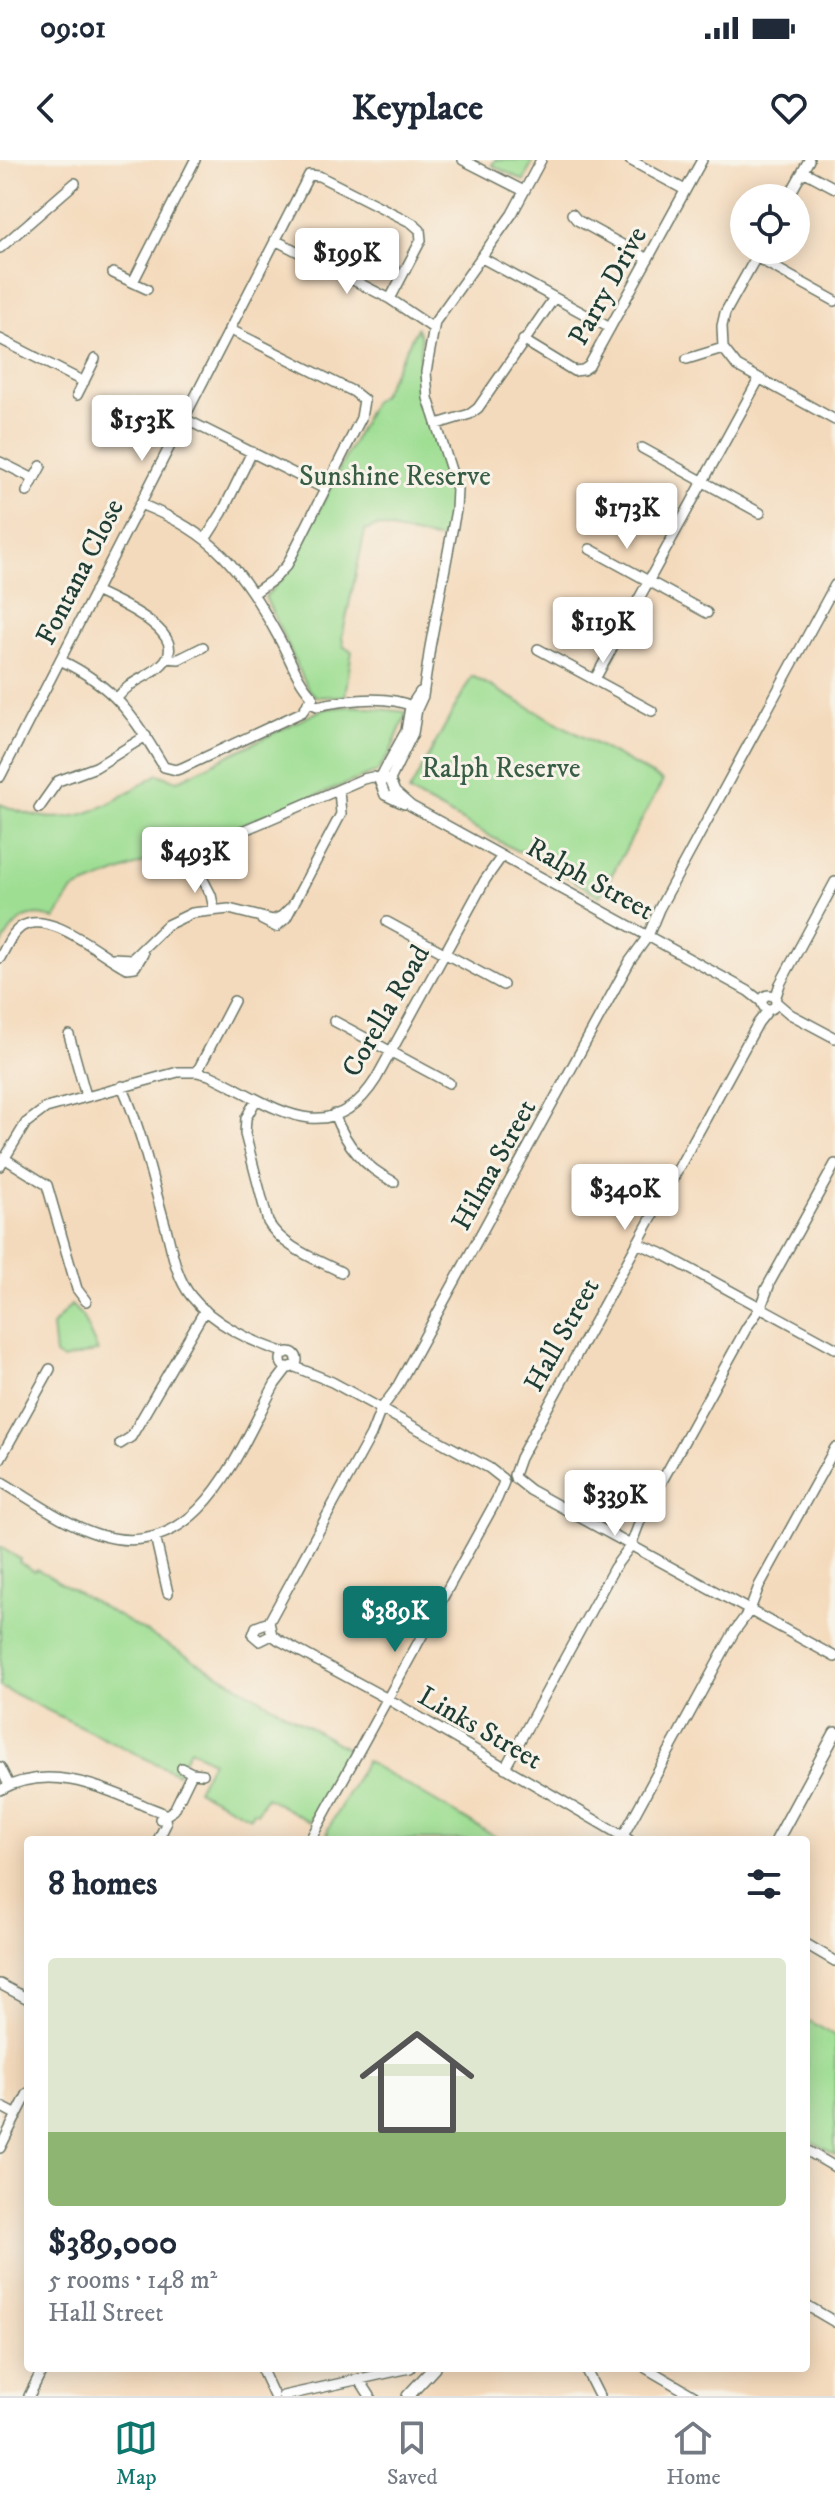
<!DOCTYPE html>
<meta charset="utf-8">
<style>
:root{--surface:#fff;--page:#f6f6f7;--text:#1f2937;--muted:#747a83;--line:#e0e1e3;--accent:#0f766e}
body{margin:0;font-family:"IM FELL DW Pica",serif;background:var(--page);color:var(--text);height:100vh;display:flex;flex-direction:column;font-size:30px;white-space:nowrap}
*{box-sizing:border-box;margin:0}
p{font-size:26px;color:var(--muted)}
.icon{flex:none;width:44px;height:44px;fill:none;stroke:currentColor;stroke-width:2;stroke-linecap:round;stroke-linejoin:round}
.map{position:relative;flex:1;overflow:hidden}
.drawer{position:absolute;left:24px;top:1676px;width:786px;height:536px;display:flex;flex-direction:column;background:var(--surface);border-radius:8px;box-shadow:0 4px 20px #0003}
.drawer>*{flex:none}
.controls{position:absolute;left:730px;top:24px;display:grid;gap:16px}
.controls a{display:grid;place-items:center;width:80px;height:80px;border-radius:50%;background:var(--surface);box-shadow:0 4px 20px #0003;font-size:40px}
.price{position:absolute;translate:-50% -68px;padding:0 18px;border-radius:8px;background:#fff;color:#222;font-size:26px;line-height:52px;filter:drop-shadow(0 2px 4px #0008)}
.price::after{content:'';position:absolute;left:50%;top:48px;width:24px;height:18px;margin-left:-12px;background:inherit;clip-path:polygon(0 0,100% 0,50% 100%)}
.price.active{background:var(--accent);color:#fff}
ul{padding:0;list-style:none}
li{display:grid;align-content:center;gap:16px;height:424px;padding:0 24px}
li span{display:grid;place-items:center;height:248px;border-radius:8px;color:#555}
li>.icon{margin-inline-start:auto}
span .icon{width:144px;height:144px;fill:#fffc;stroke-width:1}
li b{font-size:34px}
h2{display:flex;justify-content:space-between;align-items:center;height:96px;padding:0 24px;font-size:34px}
.status{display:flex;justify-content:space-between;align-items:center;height:56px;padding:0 40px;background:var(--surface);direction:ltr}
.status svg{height:22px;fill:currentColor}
header{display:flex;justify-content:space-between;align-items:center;height:104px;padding:0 24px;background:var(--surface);font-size:36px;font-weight:700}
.tabs{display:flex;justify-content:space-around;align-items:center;height:112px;border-top:2px solid var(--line);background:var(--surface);font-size:22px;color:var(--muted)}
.tabs a{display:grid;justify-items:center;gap:4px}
.tabs .active{color:var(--accent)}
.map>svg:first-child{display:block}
.green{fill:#9ede93;stroke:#5e8e64;stroke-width:2}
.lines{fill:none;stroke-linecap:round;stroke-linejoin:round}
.minor-casing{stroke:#6a7464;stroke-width:12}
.tertiary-casing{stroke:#6a7464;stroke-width:14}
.minor{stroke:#fff;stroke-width:9}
.tertiary{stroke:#fff;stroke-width:11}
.labels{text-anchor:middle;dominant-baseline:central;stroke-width:6;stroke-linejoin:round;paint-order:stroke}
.street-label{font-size:28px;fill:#1f3d34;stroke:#f7f3e8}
.park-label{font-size:28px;fill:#385d47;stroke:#f7f3e8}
</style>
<div class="status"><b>09:01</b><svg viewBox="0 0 49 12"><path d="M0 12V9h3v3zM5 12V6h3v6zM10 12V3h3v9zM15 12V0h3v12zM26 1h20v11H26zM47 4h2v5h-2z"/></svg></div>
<header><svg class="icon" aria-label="back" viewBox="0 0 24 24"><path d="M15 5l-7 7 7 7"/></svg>Keyplace<svg class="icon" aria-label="heart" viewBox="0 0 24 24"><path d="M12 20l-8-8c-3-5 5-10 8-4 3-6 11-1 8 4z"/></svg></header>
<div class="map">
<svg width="835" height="2236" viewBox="0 0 835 2236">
<rect width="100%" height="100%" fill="#f7f3e8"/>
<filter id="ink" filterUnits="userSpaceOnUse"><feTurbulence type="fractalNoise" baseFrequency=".0125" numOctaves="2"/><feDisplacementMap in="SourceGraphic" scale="16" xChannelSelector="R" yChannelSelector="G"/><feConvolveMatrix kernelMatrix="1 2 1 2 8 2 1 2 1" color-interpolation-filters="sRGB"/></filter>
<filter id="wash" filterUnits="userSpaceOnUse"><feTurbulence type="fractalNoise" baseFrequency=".006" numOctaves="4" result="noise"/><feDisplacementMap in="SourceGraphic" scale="32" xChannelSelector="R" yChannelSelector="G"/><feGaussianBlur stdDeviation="1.8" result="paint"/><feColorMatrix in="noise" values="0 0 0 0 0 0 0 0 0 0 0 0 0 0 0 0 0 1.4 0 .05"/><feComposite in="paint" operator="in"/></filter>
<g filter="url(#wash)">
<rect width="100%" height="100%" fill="#f4dabc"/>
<path class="green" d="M495,0H533L524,21L492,5Z
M417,168L421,178L419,211L421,231L453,333L449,377L436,379L377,366L365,371L342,477L344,487L352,491L345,536L317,537L308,529L265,437L288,412L373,242L381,236Z
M472,516L663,621L600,736L523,691H517L409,632Z
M353,546L407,552L390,593L377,612L73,730L55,759C25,747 13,764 0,788V644C69,674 99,651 158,614L177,621L323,549Z
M71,1145L82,1156L98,1191L63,1200L55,1195L52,1166Z
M0,1387L20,1399L19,1402L35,1411L37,1409L349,1590L310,1662L266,1637L257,1653L253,1651L250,1657L197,1630L212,1601L190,1589L177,1614L0,1527Z
M366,1601L501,1680H327L328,1669Z
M806,1859L835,1876V1995L806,1978Z"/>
</g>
<g filter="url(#ink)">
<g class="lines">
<defs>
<path id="minor" d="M463,0L524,31
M630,0L685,30
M803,11L835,28
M788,38L809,0
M572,54L577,60L648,99
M275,80L390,139L433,168
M0,88L75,23
M760,90L725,153L722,166L723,188L737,206L835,260
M756,97L835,141
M482,98L610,168
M113,113L147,129
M133,122L195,0
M229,169L354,232L364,240L361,258L287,405L274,419L254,433
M0,179L84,222
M523,180L574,211L583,210L589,206L702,0
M687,199L723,188
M77,235L95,199
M183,258L325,329
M437,264L470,254L478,248L554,138
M642,288L760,353
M0,302L34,319
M27,332L41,306
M140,344C215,373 241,409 279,478C290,498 297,521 313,537
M206,378L222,353L252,292
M590,389L707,453
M95,431C114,440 194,474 162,504C147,519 133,518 117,538
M538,489L652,551
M167,498L179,499L203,487
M60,500C115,526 134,557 164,607L176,610L182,608L302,552L313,537
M595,519L759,219
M308,542L317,546C345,540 387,534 414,547
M0,617L309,15L319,16L412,63L420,70L421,80L390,139
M390,620L413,573L417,549L423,536L430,487L456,350L457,329L428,238L426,212L435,162L512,54L541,0
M390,620L395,632L411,646L748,831L762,842
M404,644L385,635L379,620L406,571L410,547L420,532
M39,648L58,621L96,607L146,576
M214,749L211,735L194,702L198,690L363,619L372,617L390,620
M262,760L276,767L286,758L341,654L339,630
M387,762L503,825
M0,798C6,787 11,774 21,767C50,748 101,796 127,808L135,807L143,794
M113,798L132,799L167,765L192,753L229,749L273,760L282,756L290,748
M762 842a7 7 0 1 1 14 0a7 7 0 1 1-14 0Z
M775,839L780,824L835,722
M776,842L790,854L835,878
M334,861L449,923
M69,875L86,936
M197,912L234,841
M122,926C142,971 152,1020 166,1068C172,1091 176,1117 191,1136C213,1164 254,1183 286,1193
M256,940L246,958L245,974L268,1062C282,1087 316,1099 341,1112
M334,954C346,985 364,1007 394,1022
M4,998L47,1025L77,1129L86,1141
M0,1006L26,963L46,948L178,912H197L209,915C265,939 327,997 376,919L485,720L502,696
M637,1083L661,1093L835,1188
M765,1131L835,1004
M281 1200a8 8 0 1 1 16 0a8 8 0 1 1-16 0Z
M293,1206L332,1222L489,1308L503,1319
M120,1284L131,1277L205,1150
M0,1299L50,1209
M514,1315L520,1298L758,863L769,849
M515,1318L530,1330L835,1497
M0,1321C31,1339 63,1363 97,1374C198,1407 238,1292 275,1224L288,1207
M155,1376L168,1433
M269,1462L256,1467L253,1475L260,1481L272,1475
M0,1607L9,1625
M182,1608L192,1613L203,1614
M505,1608L614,1408L631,1385L640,1361L747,1167L761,1147L769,1126
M0,1630C46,1605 96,1624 141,1644C148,1648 157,1649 164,1654L166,1664L158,1680
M160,1659L174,1650L192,1613
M623,1676L734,1472L750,1450L759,1426L835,1288
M310,1680L497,1339L504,1322
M629,1680L395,1543L279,1480L272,1475L269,1462L371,1275L381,1249L396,1229L630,801L648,776L659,749L835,425
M806,1784L835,1801
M0,1824L28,1839
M0,1946L17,1955
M0,1988L28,1933
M806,1990L835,2007
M806,2145L835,2162
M261,2208L274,2236
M585,2208L599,2236
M646,2208L694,2236
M359,2219L370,2236
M29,2236L43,2208
M283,2236L410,2208"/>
<path id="tertiary" d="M777,1680L835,1573
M408,2236L434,2208"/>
</defs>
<use href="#minor" class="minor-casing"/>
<use href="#tertiary" class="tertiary-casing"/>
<use href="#minor" class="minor"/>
<use href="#tertiary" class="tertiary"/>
</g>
</g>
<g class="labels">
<g class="street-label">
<text transform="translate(608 126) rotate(-61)">Parry Drive</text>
<text transform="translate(80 412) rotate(-63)">Fontana Close</text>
<text transform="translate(590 719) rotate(29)">Ralph Street</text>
<text transform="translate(386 851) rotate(-60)">Corella Road</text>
<text transform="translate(494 1005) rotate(-61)">Hilma Street</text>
<text transform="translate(562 1175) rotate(-61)">Hall Street</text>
<text transform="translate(480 1568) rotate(30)">Links Street</text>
</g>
<g class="park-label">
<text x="395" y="316">Sunshine Reserve</text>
<text x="501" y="608">Ralph Reserve</text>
</g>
</g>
</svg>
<div class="controls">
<a><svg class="icon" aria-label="locate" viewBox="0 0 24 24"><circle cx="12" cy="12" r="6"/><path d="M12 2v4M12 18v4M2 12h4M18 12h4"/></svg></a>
</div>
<b class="price" style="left:347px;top:136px">$199K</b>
<b class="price" style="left:142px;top:303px">$153K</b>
<b class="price" style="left:627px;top:391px">$173K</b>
<b class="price" style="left:603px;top:505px">$119K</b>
<b class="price" style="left:195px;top:735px">$493K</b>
<b class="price" style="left:625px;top:1072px">$340K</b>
<b class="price" style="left:615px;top:1378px">$339K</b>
<b class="price active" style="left:395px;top:1494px">$389K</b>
<section class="drawer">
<h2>8 homes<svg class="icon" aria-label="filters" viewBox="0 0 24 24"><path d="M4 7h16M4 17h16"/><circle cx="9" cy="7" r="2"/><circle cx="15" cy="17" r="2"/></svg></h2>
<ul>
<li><span style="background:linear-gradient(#dfe7d0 70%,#8fb573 0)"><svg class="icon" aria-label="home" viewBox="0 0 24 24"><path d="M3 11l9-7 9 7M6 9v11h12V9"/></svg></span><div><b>$389,000</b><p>5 rooms · 148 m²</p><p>Hall Street</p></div></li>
</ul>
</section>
</div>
<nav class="tabs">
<a class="active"><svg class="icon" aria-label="map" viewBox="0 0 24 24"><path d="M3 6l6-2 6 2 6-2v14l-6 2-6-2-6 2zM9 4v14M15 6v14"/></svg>Map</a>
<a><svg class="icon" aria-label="saved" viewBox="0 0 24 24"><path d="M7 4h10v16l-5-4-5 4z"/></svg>Saved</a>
<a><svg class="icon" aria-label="home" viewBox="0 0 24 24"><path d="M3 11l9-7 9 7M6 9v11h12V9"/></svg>Home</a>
</nav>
